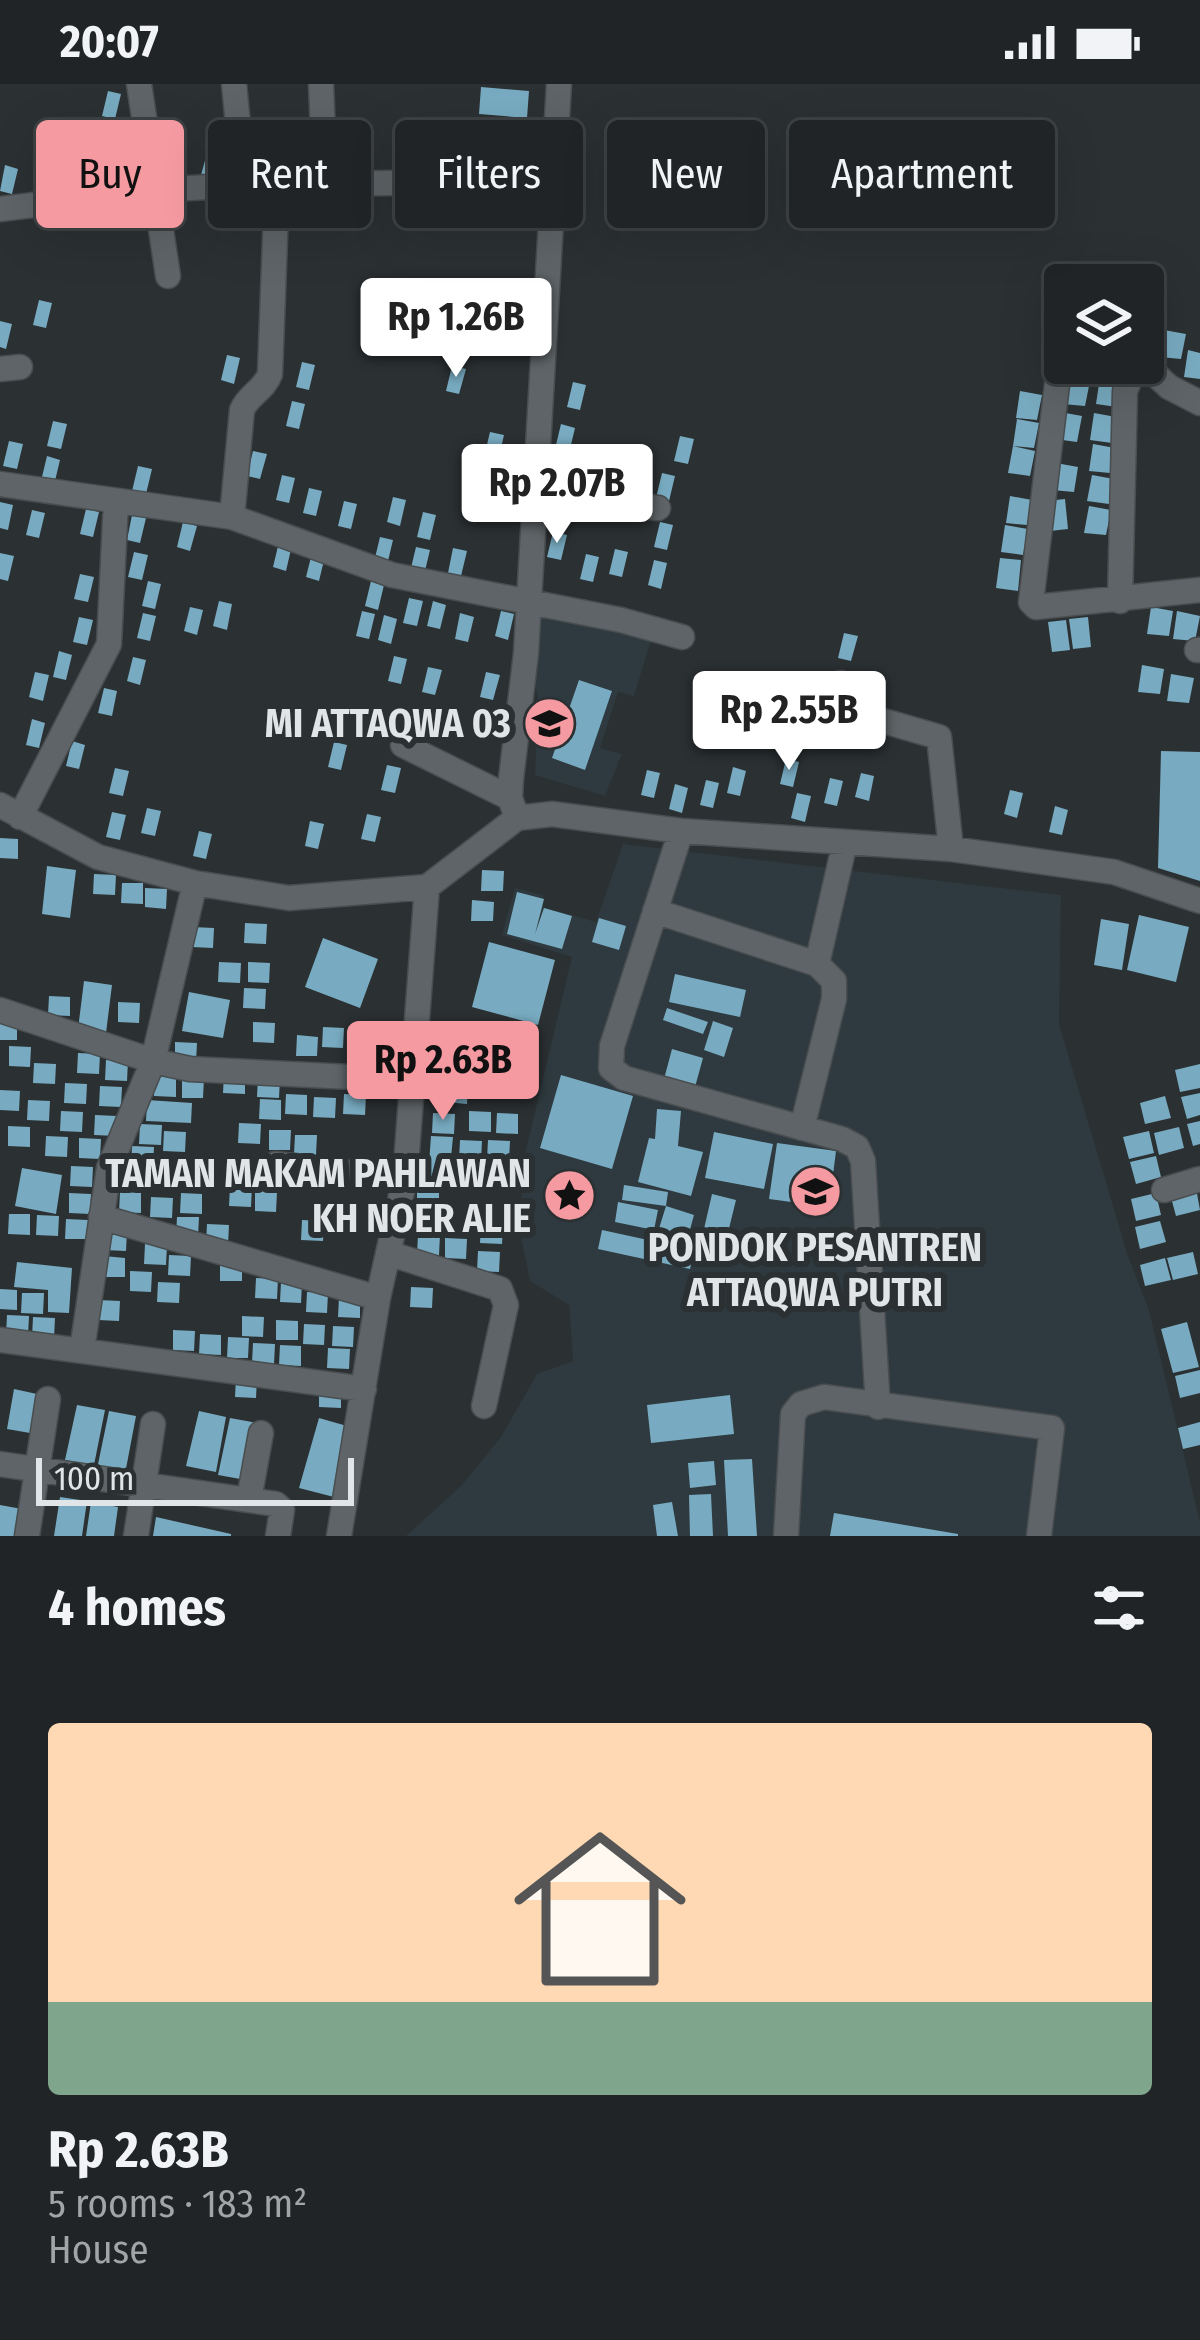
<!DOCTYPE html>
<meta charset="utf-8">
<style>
:root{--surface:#202426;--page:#282c2e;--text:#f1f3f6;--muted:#a2a4a7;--line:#3d4143;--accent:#f49aa0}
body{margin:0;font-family:"Fira Sans Condensed",sans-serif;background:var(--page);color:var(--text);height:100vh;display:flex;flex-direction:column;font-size:45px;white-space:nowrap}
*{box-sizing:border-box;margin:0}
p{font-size:39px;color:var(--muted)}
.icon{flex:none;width:66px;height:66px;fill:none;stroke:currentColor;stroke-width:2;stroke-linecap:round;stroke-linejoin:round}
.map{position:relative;height:1452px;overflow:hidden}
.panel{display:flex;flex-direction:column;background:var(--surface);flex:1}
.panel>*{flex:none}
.banner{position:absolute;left:36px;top:36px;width:1128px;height:108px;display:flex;gap:24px}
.tools{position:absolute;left:1044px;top:180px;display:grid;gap:24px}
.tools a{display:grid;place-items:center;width:120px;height:120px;border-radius:12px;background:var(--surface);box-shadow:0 12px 48px #0002,0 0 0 3px var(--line);font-size:60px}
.scale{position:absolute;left:36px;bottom:30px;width:318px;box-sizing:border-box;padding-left:12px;border:6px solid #e2e5e7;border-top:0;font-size:33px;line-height:42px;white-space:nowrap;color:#e2e5e7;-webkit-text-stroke:9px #2b3032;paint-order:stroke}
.price{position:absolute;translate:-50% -102px;padding:0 27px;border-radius:12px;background:#fff;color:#222;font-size:39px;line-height:78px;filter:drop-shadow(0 3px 6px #0008)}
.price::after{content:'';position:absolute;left:50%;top:72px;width:36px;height:27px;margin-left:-18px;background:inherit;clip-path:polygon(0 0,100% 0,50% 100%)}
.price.current{background:var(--accent);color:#111}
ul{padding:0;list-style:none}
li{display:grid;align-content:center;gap:24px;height:636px;padding:0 48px}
li span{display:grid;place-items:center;height:372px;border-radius:12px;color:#555}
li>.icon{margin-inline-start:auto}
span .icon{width:216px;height:216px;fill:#fffc;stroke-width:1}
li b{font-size:51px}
h2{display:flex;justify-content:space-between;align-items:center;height:144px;padding:0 48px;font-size:51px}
.chip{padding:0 42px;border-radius:12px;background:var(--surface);box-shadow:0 12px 48px #0002,0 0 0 3px var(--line);font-size:42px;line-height:108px}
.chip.current{background:var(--accent);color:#111}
.status{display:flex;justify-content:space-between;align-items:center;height:84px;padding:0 60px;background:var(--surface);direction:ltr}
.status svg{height:33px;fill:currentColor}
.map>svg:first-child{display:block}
.built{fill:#2e3a3f;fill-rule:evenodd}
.building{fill:#78abc1}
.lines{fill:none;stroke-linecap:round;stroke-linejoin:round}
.minor-casing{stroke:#494d4f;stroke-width:27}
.minor{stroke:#5e6467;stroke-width:24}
.labels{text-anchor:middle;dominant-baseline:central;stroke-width:12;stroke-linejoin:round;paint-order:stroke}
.poi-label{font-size:39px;font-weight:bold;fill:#e2e5e7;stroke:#2b3032;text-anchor:end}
</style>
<div class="status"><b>20:07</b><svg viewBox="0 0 49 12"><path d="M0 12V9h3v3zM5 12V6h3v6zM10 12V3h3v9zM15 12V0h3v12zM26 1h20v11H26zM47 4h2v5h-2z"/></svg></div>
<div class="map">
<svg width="1200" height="1452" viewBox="0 0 1200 1452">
<rect width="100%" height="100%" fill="#2b3032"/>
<path class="built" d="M523,526L653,549L634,612L618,608L600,664L622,670L605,712L535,691L538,615ZM580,596L612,608L584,685L553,674Z
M623,760L1061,811L1059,940L1127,1169L1149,1226L1200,1438V1452H406L461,1402L501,1353L537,1290L573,1277L569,1221L530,1197L519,1144L525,1070L572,873L502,851L515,804L543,811V823L596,838Z"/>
<path class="building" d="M481,3L529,7L527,34L479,30Z
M108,7L121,10L115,35L102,32Z
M418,52L431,56L425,81L412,78Z
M118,65L131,68L125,94L112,90Z
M206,73L219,76L213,101L199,98Z
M5,81L18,85L12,110L0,107Z
M39,216L52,219L46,244L33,241Z
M1143,221L1159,224L1154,249L1143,248Z
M0,237L12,240L6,265L0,263Z
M1164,246L1186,250L1181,275L1160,273Z
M1188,266L1200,269V295L1184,293Z
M227,271L240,274L234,300L221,296Z
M302,278L315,281L309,306L296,303Z
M452,282L466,285L459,310L446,307Z
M1068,292L1090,297L1085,322L1063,320Z
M1100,293L1122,298L1117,323L1096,320Z
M573,298L586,301L580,326L567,323Z
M1020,307L1042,311L1037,336L1016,334Z
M292,317L305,320L299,345L286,342Z
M1060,328L1082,332L1077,358L1055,355Z
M1094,329L1116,333L1112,359L1090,356Z
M1017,335L1039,339L1034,364L1013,362Z
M53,337L67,340L61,365L47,362Z
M561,340L575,344L569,369L555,365Z
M490,348L504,351L498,377L484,373Z
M680,352L694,355L688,380L674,377Z
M9,357L23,360L17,385L3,382Z
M1093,360L1115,364L1110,389L1089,387Z
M1013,362L1035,367L1030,392L1008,389Z
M253,367L267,370L260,395L247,392Z
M47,372L60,376L54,401L41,397Z
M565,372L578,375L572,400L559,397Z
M1056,379L1078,383L1074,408L1052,406Z
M138,382L152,385L146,410L132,407Z
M662,389L675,392L669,417L656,414Z
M282,391L295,394L289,419L276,416Z
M1092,391L1114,395L1109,420L1087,417Z
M309,404L322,407L316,432L303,429Z
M1010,412L1032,416L1027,441L1006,439Z
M393,413L406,416L400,442L387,438Z
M1065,415L1068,445L1050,447L1046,417Z
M344,417L357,420L351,445L338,442Z
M0,418L13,421L8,446L0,444Z
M1089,422L1111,426L1106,451L1084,449Z
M86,425L99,428L93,453L80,450Z
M32,426L45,429L39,454L26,451Z
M423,428L436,431L430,456L417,453Z
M132,431L146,434L140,459L127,456Z
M183,438L197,442L190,467L177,463Z
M660,438L673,441L667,466L654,463Z
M1005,441L1028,445L1023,471L1001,468Z
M553,448L567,451L561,476L547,473Z
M380,453L393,456L387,481L374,478Z
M279,458L292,461L286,487L273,483Z
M416,463L430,466L424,491L410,488Z
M453,464L467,467L461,492L448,489Z
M615,465L628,468L622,493L609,490Z
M134,468L148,471L142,496L128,493Z
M0,469L14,472L8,497L0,495Z
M312,469L325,472L319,497L306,493Z
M586,470L599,473L593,498L580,495Z
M1000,474L1021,476L1018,507L996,504Z
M654,476L667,479L661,505L648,501Z
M80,490L94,493L88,518L74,515Z
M148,497L161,500L155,525L142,522Z
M371,497L384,501L378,526L365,522Z
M409,514L423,517L417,542L403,539Z
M219,517L232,520L227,546L213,542Z
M433,517L446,521L440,545L427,542Z
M190,523L203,526L197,551L184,547Z
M1151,523L1173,527L1169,552L1147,550Z
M362,527L375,530L369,555L356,552Z
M501,527L514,530L508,556L495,552Z
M1177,527L1200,532L1195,557L1173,555Z
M143,529L156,532L150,557L137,554Z
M460,529L474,533L468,558L455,555Z
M384,531L397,535L391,560L378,556Z
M79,533L93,536L87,561L73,558Z
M1088,533L1091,563L1073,565L1069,535Z
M1066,536L1070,566L1052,568L1048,538Z
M844,549L858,552L851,577L838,574Z
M59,567L72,571L66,596L53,593Z
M394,572L407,575L401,600L388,597Z
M133,573L146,576L140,601L127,597Z
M1142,581L1164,585L1160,610L1138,608Z
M428,583L442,586L435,611L422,608Z
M35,588L49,591L43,617L29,613Z
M486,588L500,591L493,616L480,613Z
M1171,590L1194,594L1189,619L1167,617Z
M579,596L612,607L585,686L552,674Z
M104,604L117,607L112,632L98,629Z
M381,626L395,629L389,654L376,651Z
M433,631L446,634L440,659L427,656Z
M825,632L839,635L833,660L819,657Z
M32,635L45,639L39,664L26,661Z
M72,657L85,661L79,685L66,682Z
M334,658L347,661L341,686L328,683Z
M1161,667L1200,668V797L1158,784Z
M786,675L799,678L793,703L780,700Z
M387,681L401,684L395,709L381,706Z
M733,683L746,687L740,712L727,709Z
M115,684L129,687L123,712L109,709Z
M647,686L660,689L654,714L641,711Z
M861,689L874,692L869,717L855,713Z
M830,694L843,697L837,722L824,719Z
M706,696L719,699L713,724L700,721Z
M675,700L688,704L682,729L669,725Z
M1010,706L1023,709L1017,734L1004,730Z
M797,709L811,712L805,738L791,734Z
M1055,722L1068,726L1062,751L1049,748Z
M147,724L161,727L155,752L141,749Z
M112,728L126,731L120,756L106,753Z
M367,730L381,733L375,758L361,755Z
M310,737L324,740L318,765L305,762Z
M199,747L212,750L206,775L193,772Z
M0,754L18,755V775L0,774Z
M47,782L76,786L70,834L42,830Z
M482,786L504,787L503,807H481Z
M94,790L116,791L115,811L93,810Z
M122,799H143V820L121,819Z
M145,804L167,805L166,825L145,823Z
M517,808L544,815L535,850L544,824L572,832L562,865L507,850Z
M472,816L494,818L493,837H471Z
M1139,831L1189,843L1176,898L1127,886Z
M599,834L626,842L619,866L592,858Z
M1101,835L1129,840L1122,886L1094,881Z
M245,839L267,840L266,860L244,859Z
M192,843L214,844L213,864L192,863Z
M323,854L378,875L360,924L305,903Z
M489,858L555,876L538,941L472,923Z
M219,878L241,879L240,899L218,898Z
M248,878L270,879L269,899L248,898Z
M675,890L746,906L740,933L669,918Z
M84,897L112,901L106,949L78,945Z
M244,904L266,905L265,925L243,924Z
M189,908L230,916L223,954L182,947Z
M49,912L70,913V932L48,931Z
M118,918L140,919L139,939L118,938Z
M667,924L708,938L703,950L663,936Z
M0,936H17V956H0Z
M713,937L733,944L724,973L704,966Z
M253,938L275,939L274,959L253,958Z
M323,943L344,944L343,964L322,963Z
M508,943L530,944L529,964L508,962Z
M297,951L318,953L317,972H296Z
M175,958L197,959L196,978H175Z
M9,962L31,963L30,983L9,982Z
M672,965L703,974L695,1003L664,995Z
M457,968L479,969L478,989L456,988Z
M78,969L100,970L99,990L77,989Z
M498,970L520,971L519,991L497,990Z
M106,976L128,977L127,997L105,996Z
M34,979L56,980L55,1000L33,999Z
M1200,980V1004L1180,1008L1175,986Z
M224,989L245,990V1010L223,1009Z
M561,991L633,1012L612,1085L540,1064Z
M154,992L176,993V1013L154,1012Z
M423,992L445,993L444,1013L422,1012Z
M182,993L204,994L203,1014H182Z
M258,993L280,994L279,1014L257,1013Z
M65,999L87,1000L86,1020L64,1019Z
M447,999H468L467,1020L446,1018Z
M100,1002L122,1003L121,1023L99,1022Z
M0,1006L20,1007L19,1027L0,1026Z
M1200,1009V1031L1187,1035L1181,1013Z
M286,1010L307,1011V1031L285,1030Z
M344,1010L366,1011L365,1031L343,1030Z
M1165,1012L1171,1034L1145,1040L1140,1019Z
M314,1013L336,1014L335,1034L313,1033Z
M260,1015L281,1016V1036L259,1035Z
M28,1016L50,1017L49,1037L27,1036Z
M147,1016L192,1019L191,1039L146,1037Z
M657,1025L681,1027L678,1062L703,1068L691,1112L638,1098L649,1054L655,1055Z
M61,1027L83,1028L82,1048L60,1047Z
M469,1027L491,1028V1048L469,1047Z
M433,1029L455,1030L454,1050L432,1049Z
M497,1029L518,1030V1050L496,1049Z
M95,1031L117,1032L116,1052L94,1051Z
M1200,1037V1060L1193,1062L1187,1040Z
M239,1039L261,1040L260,1060L238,1059Z
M140,1040L162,1041L161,1061L139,1060Z
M8,1042L30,1043V1063L8,1062Z
M1179,1043L1184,1064L1159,1071L1154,1049Z
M269,1046H291L290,1066H269Z
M164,1047L186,1048L185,1068L163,1067Z
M1149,1047L1154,1069L1129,1075L1123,1053Z
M714,1048L773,1060L764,1105L705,1094Z
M295,1051H317L316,1071L294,1070Z
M46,1052L68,1053L67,1073L45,1072Z
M431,1052L453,1053L449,1094H428Z
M79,1054L101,1055L100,1075L79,1074Z
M460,1056L482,1057L481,1077L459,1076Z
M488,1056L510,1057L509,1077L487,1076Z
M777,1059L836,1067L829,1123L769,1115Z
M132,1062L154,1063L153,1083L141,1082L140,1104L118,1103L119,1083H131Z
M235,1070L257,1071L256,1091L234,1090Z
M1156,1072L1161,1093L1136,1100L1130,1078Z
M159,1075H181L180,1096L158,1094Z
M455,1081L477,1082L476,1101H455Z
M71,1082L93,1083L92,1103L70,1102Z
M22,1084L62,1091L56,1130L15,1122Z
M417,1096L439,1097V1117L417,1116Z
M624,1101L668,1108L666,1122L622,1116Z
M230,1102H252L251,1123L229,1122Z
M1196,1104L1200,1126L1176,1132L1170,1110Z
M255,1107L277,1108L276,1128L255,1127Z
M120,1108L141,1109V1129L119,1128Z
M69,1109L91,1110L90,1130L69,1129Z
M181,1109L202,1110V1130L180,1129Z
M1156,1109L1161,1131L1136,1137L1131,1115Z
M712,1110L736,1116L721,1177L698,1171Z
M151,1113L173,1114L172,1134L150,1133Z
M618,1118L658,1126L654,1146L615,1138Z
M409,1122L431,1123L430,1143L408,1142Z
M666,1122L694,1131L686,1160L657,1151Z
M432,1127L454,1128V1148L432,1147Z
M9,1130H30V1151L8,1150Z
M37,1131L59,1132L58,1152L36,1151Z
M177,1133H199L198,1153H176Z
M66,1135L88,1136L87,1155H65Z
M302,1136L324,1137L323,1157L301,1156Z
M1160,1137L1166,1158L1140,1165L1135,1143Z
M481,1139L503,1140L502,1160L480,1159Z
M207,1140L229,1141L228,1161L206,1160Z
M105,1146L127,1147L126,1167L104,1166Z
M602,1146L694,1166L690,1185L598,1165Z
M418,1151H440L439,1171L417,1170Z
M445,1154L467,1155L466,1175L445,1174Z
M145,1160L167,1161L166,1181L144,1180Z
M478,1167L500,1168L499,1188L477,1187Z
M1193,1168L1198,1190L1173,1196L1167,1174Z
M169,1171L191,1172L190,1192L168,1191Z
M104,1172L125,1174V1193H103Z
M1165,1174L1171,1196L1145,1202L1140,1181Z
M220,1177L242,1178V1197H220Z
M17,1178L72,1184L69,1229L48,1228V1206L14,1203Z
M130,1187L152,1188L151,1208L130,1207Z
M256,1194L278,1195L277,1215L255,1214Z
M158,1198L180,1199L179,1219L157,1218Z
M281,1198L302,1199L301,1219L280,1218Z
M411,1203L433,1204L432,1224L410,1223Z
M0,1205L17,1206V1226L0,1225Z
M307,1208L328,1209L327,1229L306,1228Z
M22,1209H44L43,1230L21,1229Z
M339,1213L360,1214V1234L338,1233Z
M98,1216L120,1217L119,1237L98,1236Z
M7,1231L29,1232L28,1252L6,1251Z
M242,1232L264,1233L263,1253L242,1252Z
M33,1233L55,1234L54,1254L32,1253Z
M276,1236L298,1237V1256H276Z
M1187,1238L1199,1283L1173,1289L1161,1245Z
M304,1240L325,1241L324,1261L303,1260Z
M333,1242L354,1243L353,1263L332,1262Z
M173,1246L195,1247L194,1267L173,1266Z
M200,1250L221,1251V1271L199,1270Z
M228,1253L249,1254L248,1274H227Z
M253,1259L275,1260L274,1280L252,1279Z
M280,1261L301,1262V1282L279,1281Z
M328,1264L350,1265L349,1285L327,1284Z
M1200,1286V1309L1180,1314L1175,1292Z
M236,1293L257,1294L256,1314L235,1313Z
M319,1303L341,1304V1324L319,1323Z
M14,1305L37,1310L30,1349L7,1345Z
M730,1311L734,1350L651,1359L647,1321Z
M77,1321L105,1326L94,1381L65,1376Z
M109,1327L136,1332L125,1390L97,1385Z
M199,1327L226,1333L216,1388L186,1382Z
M230,1334L257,1339L246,1396L218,1391Z
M319,1334L354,1344L334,1413L299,1404Z
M1200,1338V1361L1183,1365L1178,1344Z
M752,1375L757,1452H728L724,1376Z
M714,1377L716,1401L690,1404L688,1379Z
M711,1410L713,1452H690L689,1411Z
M60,1413L87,1417L82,1452H54Z
M91,1418L118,1423L114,1452H86Z
M672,1418L678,1452H657L653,1421Z
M0,1421L22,1425L17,1452H0Z
M834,1429L958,1450V1452H830Z
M156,1433L231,1450V1452H153Z"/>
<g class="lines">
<defs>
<path id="minor" d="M139,0L168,192
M234,0L244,101
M321,0L325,98
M0,125L155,106L244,101L551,97
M1065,234L1031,518L1036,523L1200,506
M1143,279L1169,303L1200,319
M0,285L20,283
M0,400L232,433L392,491L621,536L682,553
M533,409L658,424
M232,433L242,326C248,311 264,306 270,290L277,100
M1120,517L1125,307L1137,279
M1197,566H1200
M841,599L849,627L939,653L951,765
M403,661L510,714
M0,721L98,773L195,799L289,814L427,803L517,734L552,730L681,747L951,765L1114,788L1200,817
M20,733L109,560L116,417
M517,734L510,714L511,695L526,569L559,0
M681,747L612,962L611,984L624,994L842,1055L857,1063L863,1077L878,1323
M655,827L817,880L834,897V915L802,1044
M817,880L845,758
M0,926L153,977L190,985L412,996
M275,1080L405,1094
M1164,1106L1200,1095
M101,1133L378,1214
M388,1169L500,1205L506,1221L484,1322
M0,1256L364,1305
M82,1266L109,1084L153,977L195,799
M0,1380L276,1420L282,1426L278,1452
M249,1415L261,1349
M27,1452L48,1315
M136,1452L153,1340
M339,1452L378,1214L405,1094L427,803
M786,1452L793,1330L801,1320L824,1313L1052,1344L1039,1452"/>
</defs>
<use href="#minor" class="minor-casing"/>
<use href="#minor" class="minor"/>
</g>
<defs>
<symbol id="school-disc" viewBox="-11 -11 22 22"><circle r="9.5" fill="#f49aa0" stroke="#2b3032"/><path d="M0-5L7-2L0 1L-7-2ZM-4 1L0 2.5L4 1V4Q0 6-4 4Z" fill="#111"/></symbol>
<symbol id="sight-disc" viewBox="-11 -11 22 22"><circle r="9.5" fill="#f49aa0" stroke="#2b3032"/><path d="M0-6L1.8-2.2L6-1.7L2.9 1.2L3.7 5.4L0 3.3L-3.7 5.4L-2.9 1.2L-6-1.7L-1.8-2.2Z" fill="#111"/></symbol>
</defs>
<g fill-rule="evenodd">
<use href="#school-disc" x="520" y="610" width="59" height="59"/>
<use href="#school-disc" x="786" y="1078" width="59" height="59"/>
<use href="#sight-disc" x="540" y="1082" width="59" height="59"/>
</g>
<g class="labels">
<g class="poi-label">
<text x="511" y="640">MI ATTAQWA 03</text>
<text x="531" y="1090">TAMAN MAKAM PAHLAWAN<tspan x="531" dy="45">KH NOER ALIE</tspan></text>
<text x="815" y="1164" text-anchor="middle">PONDOK PESANTREN<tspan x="815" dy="45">ATTAQWA PUTRI</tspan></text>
</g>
</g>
</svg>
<div class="tools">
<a><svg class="icon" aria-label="layers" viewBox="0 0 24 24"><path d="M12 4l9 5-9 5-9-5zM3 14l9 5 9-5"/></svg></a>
</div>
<div class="scale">100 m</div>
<b class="price" style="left:456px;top:296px">Rp 1.26B</b>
<b class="price" style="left:557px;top:462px">Rp 2.07B</b>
<b class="price" style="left:789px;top:689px">Rp 2.55B</b>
<b class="price current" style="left:443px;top:1039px">Rp 2.63B</b>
<div class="banner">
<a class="chip current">Buy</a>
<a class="chip">Rent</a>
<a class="chip">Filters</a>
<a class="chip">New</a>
<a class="chip">Apartment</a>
</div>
</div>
<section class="panel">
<h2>4 homes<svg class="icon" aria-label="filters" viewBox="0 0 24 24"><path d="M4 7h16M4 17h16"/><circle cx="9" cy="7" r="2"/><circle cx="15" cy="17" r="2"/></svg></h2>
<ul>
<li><span style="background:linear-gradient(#ffd9b3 75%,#7fa58c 0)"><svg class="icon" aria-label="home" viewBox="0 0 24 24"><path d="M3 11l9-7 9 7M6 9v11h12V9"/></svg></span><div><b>Rp 2.63B</b><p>5 rooms · 183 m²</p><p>House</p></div></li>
</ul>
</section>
